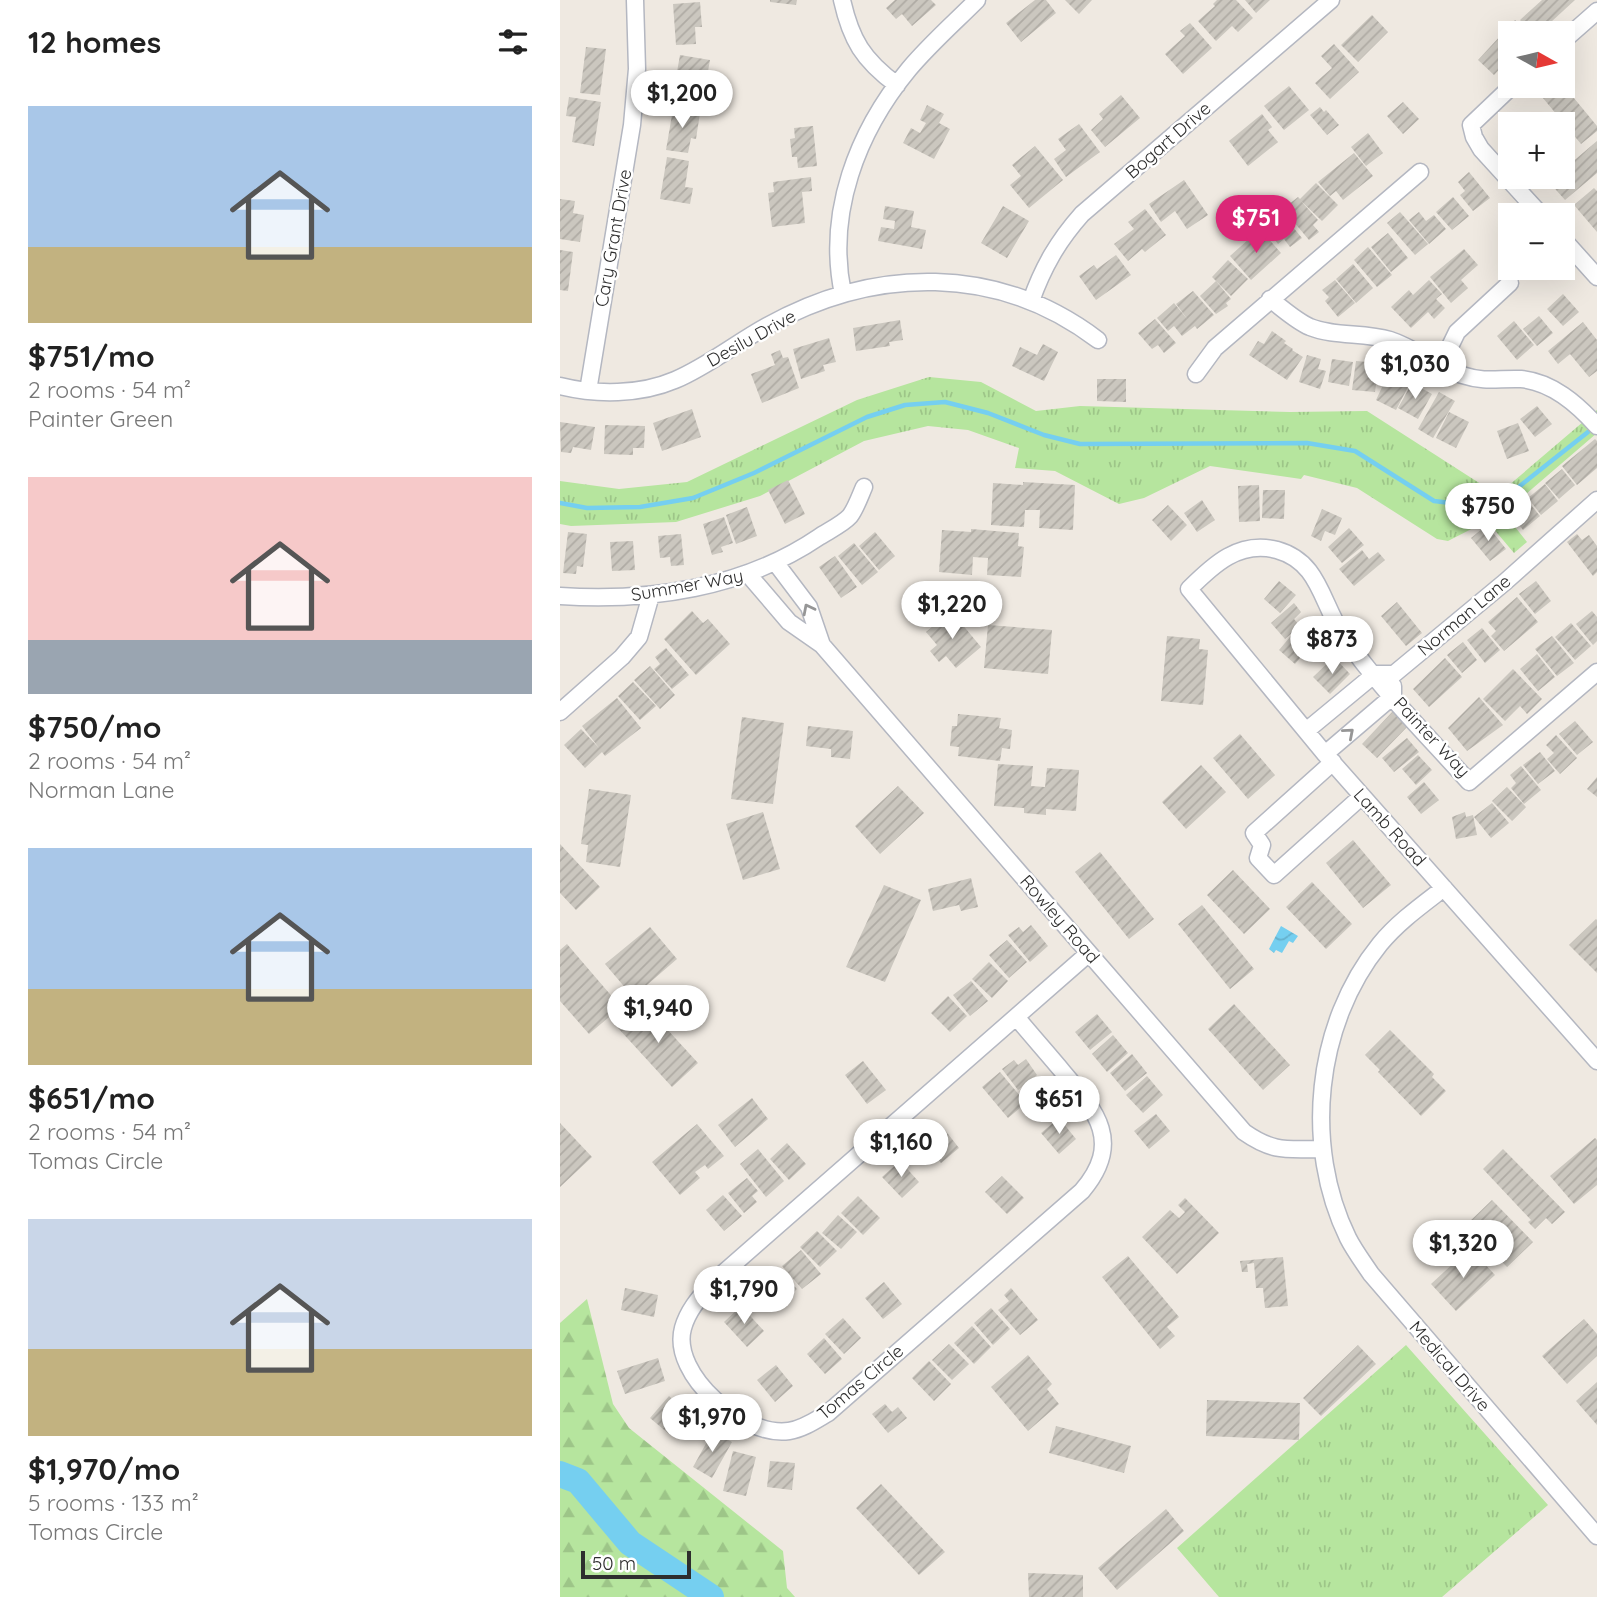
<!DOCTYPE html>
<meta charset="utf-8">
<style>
:root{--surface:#fff;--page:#f2f2f2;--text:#222;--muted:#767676;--accent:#db2777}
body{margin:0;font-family:Quicksand,sans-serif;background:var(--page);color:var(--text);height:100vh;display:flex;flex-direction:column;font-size:26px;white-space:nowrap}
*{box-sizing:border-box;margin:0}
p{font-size:23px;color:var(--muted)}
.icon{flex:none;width:38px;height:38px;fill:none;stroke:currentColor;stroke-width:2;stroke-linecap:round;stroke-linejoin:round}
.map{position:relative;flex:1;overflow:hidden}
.sheet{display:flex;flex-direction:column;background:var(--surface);width:560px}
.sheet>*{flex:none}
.needle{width:46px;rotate:98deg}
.fabs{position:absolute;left:938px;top:21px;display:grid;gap:14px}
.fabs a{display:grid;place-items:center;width:77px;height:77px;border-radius:0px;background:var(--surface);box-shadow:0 7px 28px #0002;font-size:35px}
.scale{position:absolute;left:21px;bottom:18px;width:110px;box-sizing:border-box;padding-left:7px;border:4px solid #2e2e2e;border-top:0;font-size:19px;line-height:24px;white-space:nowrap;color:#2e2e2e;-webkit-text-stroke:5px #fff;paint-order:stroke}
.price{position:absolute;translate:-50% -60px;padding:0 16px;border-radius:24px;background:#fff;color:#222;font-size:23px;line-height:46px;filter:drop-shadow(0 2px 4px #0008)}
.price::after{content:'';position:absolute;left:50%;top:42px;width:21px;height:16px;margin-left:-10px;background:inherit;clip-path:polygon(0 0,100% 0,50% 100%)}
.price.on{background:var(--accent);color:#fff}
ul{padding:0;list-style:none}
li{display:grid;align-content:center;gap:14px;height:371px;padding:0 28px}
li span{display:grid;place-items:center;height:217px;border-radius:0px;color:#555}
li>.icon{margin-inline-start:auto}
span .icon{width:126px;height:126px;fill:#fffc;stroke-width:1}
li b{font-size:30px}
h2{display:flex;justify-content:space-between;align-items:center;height:84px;padding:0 28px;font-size:30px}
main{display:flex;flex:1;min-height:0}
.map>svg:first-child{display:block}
.grass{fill:url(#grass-tufts)}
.forest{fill:url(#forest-firs)}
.water{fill:url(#water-waves)}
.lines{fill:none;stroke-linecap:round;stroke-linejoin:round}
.stream{stroke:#75cff0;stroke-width:4.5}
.river{stroke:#75cff0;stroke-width:26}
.building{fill:url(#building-hatch)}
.minor-casing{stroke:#b4b7c1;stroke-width:19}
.minor{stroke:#fff;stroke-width:16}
.oneway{stroke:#969696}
.labels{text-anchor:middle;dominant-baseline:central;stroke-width:5;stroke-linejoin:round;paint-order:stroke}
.street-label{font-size:18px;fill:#2e2e2e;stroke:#fff}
</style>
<main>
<section class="sheet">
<h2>12 homes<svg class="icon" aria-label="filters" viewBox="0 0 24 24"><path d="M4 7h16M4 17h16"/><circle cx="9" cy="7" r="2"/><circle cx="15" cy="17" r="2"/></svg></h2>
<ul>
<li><span style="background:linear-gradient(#a9c7e8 65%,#c2b280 0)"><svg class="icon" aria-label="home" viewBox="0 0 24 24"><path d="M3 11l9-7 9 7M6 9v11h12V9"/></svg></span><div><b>$751/mo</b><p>2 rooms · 54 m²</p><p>Painter Green</p></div></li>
<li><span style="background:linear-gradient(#f6c9c9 75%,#9aa5b1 0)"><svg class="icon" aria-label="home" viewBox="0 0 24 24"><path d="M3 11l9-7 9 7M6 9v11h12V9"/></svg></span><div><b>$750/mo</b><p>2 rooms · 54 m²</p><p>Norman Lane</p></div></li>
<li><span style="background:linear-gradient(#a9c7e8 65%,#c2b280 0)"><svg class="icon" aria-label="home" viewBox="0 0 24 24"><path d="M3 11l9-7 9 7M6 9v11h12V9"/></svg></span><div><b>$651/mo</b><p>2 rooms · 54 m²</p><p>Tomas Circle</p></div></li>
<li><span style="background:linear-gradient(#c9d6e8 60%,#c2b280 0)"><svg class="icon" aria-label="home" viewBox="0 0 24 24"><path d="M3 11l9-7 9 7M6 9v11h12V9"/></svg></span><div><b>$1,970/mo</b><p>5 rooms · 133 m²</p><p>Tomas Circle</p></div></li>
</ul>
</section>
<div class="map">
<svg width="1037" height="1597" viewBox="0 0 1037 1597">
<defs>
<pattern id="grass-tufts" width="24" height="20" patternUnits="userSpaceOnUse" patternTransform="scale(1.75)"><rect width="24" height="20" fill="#b6e59e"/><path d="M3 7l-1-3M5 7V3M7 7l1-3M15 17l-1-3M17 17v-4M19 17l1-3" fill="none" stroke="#9dc588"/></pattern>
<pattern id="forest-firs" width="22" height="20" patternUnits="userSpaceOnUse" patternTransform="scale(1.75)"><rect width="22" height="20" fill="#b6e59e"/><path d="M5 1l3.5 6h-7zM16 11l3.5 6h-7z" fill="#9dc588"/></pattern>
<pattern id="water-waves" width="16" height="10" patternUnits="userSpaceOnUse" patternTransform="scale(1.75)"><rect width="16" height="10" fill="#75cff0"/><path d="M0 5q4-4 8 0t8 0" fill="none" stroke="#66b2ce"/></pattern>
<pattern id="building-hatch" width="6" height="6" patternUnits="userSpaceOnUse" patternTransform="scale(1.75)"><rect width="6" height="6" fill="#cbc7bf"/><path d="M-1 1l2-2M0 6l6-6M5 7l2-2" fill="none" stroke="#afaba4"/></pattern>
</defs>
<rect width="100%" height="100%" fill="#efe9e1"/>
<path class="grass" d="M369,377L421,382L476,411L520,406L730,412L807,411L927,488L948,486L1037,410V433L944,513L967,542L954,553L927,521L888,541L877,539L797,488L744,475L741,479L650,466L584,498L559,504L495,471L455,468L459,448L408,430L368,426L304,441L200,496L116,522L11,526L0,524V481L59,489L127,482L297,400Z
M846,1345L988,1505L882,1597H659L617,1548Z"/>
<path class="forest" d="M27,1299L53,1404L69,1428L223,1551L227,1588L235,1597H0V1323Z"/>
<path class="water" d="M721,926L738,936L733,943L729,941L722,953L716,950L714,953L709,949Z"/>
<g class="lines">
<path class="stream" d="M0,503L27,508L80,507L133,498L194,473L307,417L345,405L385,402L428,413L484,435L520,444L747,443L795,451L874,501L932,508L1028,432"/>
<path class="river" d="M0,1474L18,1481L70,1543L151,1597"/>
</g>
<path class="building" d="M210,0H237L236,5L210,2Z
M335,0H371L376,5L352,26L342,14L336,19L326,8Z
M475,0H486L496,13L461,42L446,23Z
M505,0H532L519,14Z
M657,0H676L693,18L678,32L672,26L656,41L638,21L655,6L653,4Z
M685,0H710L696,13Z
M982,0H1015L979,33H972L960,20Z
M140,2L142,27H135L136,44L116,45L113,4Z
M812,15L828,32L798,62L781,45Z
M955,20L969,33H950V58L934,75L918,60Z
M630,23L652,48L623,74L605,54L625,36L620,31Z
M774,44L799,72L770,99L755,83L772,68L761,56Z
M26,47L46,49L40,95L20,93Z
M120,55L150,60L147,77L138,76L134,103L101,98L103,81L115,83Z
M729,86L749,110L724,130L704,106Z
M986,86H1004L1037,126V131L1021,144L978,92Z
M561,95L580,118L545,147L531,130L543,119L539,114Z
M9,97L41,102L34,146L12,142L16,117L6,116Z
M843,102L859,119L843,134L827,116Z
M367,105L384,114L379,123L390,129L374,159L343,143L351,128L360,133L366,123L360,120Z
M760,107L764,112L766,110L779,125L767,135L750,115Z
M113,109L140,113L136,139L131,138L128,153L106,150Z
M702,114L712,127L708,130L718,142L688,166L669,141Z
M519,124L540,152L506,177L494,159L506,150L498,139Z
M253,126L257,166L238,168L237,157H232L230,139L235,138L234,128Z
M808,133L823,153L806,166L791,147Z
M1037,141V173L1005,200L989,182L995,177H1003V170Z
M475,146L503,180L469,208L450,185L461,176L452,165Z
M794,153L813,176L783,200L776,191L770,196L758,182Z
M107,157L129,161L125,187L133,188L130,204L100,199Z
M909,172L930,198L913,211L900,195L905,191L898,182Z
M251,177L252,191L242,192L245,223L212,227L208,193L214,192L213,182Z
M624,180L648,215L627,229L615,211L601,222L589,204Z
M756,183L778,205L762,221L741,201L758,220L753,225L759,232L749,240L723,209L738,197L740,199Z
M1034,188L1037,191V232L1014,205Z
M893,197L909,216L892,230L876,212Z
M0,199L15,201L13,213L24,215L20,242L0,239Z
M325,206L354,211L351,227L366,230L362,249L318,241L321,227L334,229L335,221L323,219Z
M443,206L469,221L447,258L421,243Z
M585,209L606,235L585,252L582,249L568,261L554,244L574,229L568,222Z
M840,212L868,244L855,255L827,223Z
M859,212L866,221L874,215L886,229L869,244L849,220Z
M722,214L742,238L730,247L724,239L718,244L705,227Z
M700,229L721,253L691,280L670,256Z
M828,233L848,258L831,272L811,247Z
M808,247L832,275L817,287L794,260Z
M904,249L918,265L901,280L908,288L891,303L870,277Z
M0,250L13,252L8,291L0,290Z
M556,255L571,275L536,300L519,276L534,265L537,269Z
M668,260L688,279L671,296L652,277Z
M793,264L813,288L796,303L776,279Z
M775,280L795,303L778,317L765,301L769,297L762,290Z
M869,280L882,294L876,299L885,308L874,319L868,312L851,328L831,307L849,290L853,295Z
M656,281L671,299L666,303L668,306L656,314L640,296Z
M633,291L654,315L637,329L635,326L622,336L614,326L608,331L597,318L614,303L628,320L616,304Z
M1003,294L1019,312L1003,326L987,309Z
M979,316L993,333L977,346L963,329Z
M595,319L616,343L604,353L598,345L592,349L578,333Z
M340,320L343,340L329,342L330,346L296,351L293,328Z
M954,321L974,345L957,360L937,336Z
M1023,322L1037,340V371L1029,377L1010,354L998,364L988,351Z
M712,331L726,341L724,343L733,349L732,350L743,357L727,380L689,355L698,341L704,344Z
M269,338L276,362L263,365L265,371L241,379L233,349Z
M483,344L498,352L484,381L452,366L460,347L477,355Z
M220,350L223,358L228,357L239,388L202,403L191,374L215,365L211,354Z
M747,355L761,359L758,369L766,371L760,389L739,382Z
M772,359L793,362L789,386L768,382Z
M796,361L819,363L815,392L792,390Z
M831,368L849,376L846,383L849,385L836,410L816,400Z
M537,379H566V402L537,401Z
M852,383L872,394L858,419L838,408Z
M879,392L895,401L873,438L858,429Z
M977,406L992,424L975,437L960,419Z
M132,409L141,437L102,451L93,423Z
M889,412L909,422L896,448L876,438Z
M0,422L35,427L31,450L13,447L11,453L1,452Z
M958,423L969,451L947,459L937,431Z
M45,425L85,426L84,448H73V455L44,454Z
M1035,439L1037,441V468L1017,485L1002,466Z
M1002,469L1015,485L999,499L985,483Z
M228,480L245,514L225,524L208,490Z
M463,482L515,485L513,530L479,528L480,510H465L464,527L431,525L433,483L463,485Z
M985,484L998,501L981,515L968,498Z
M699,485L700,521L679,522L678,486Z
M703,490H725L724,519L702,518Z
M966,499L980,516L963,530L950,513Z
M642,500L655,520L637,532L624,513Z
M608,505L627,525L611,541L592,520Z
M187,507L197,536L176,544L166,515Z
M762,509L782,518L775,535L765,531L761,541L751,536Z
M164,517L173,543L161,547L163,552L152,555L143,524Z
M927,525L946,549L930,561L911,538Z
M789,528L804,545L782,563L768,547Z
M411,529L459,533L458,546L464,547L461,577L427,575L428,558L413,557L412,575L379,572L382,530L411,532Z
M8,532L27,534L23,567L17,566L16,574L3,573Z
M315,532L335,556L319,570L299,546Z
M121,534L124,565L111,566L110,557L100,558L98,536Z
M1017,534L1022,540L1029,535L1037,546V572L1033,576L1007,542Z
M73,541L75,570L52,571L50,542Z
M294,543L318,572L302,585L278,556Z
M802,550L809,559L818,552L825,560L794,586L779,569Z
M275,556L297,587L281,598L259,567Z
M719,581L736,595L720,613L704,599Z
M976,581L991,601L975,614L959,594Z
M957,597L978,622L944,651L931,636L936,631L928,622Z
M837,602L862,633L846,646L821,616Z
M734,603L741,612L734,619L740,626L725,639L711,623Z
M132,611L143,623L148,619L170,644L136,675L104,639Z
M391,611L421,647L396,668L386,656L379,662L370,651L377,645L366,632Z
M1032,611L1037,617V641L1033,645L1016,624Z
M1011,623L1031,646L1015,660L995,637Z
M741,624L757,638L735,664L719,650Z
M428,625L492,630L488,674L424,668Z
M922,628L940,650L925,663L907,640Z
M607,636L640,639L639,649L648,650L643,705L601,701Z
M992,636L1014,663L997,676L975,649Z
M903,642L917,660L902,673L887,655Z
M106,648L129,675L112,689L94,669L100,664L95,657Z
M977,654L995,677L978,691L960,669Z
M774,657L790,674L770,694L753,677Z
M885,658L902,677L869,707L853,689Z
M90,666L115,695L100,709L74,680Z
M953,669L982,699L967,714L960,706L945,721L923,699Z
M73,682L96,706L80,720L58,696Z
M919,697L943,725L907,751L888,728Z
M57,698L81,728L45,756L42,752L25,768L4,745L21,729L39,748L22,726Z
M834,710L849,725L817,758L802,744Z
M398,714L441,718L439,728L452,730L450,749L442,748L440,761L398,756L399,747L390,746L392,726H397Z
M182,717L224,723L213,804L171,799Z
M1015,721L1033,742L1017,755L999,734Z
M248,726L293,731L290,759L271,757V749L246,746Z
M680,734L715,775L688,799L653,758Z
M996,735L1017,758L1000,774L987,759L994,753L986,745Z
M847,738L859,752L834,772L822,758Z
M980,752L995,771L978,784L963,765Z
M858,755L872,770L856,785L842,769Z
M438,764L473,766L471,786L485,787L487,768L519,770L516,811L486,809V815L464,813V808L434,806Z
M641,765L666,792L626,829L602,802Z
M961,766L981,790L964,804L951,788L956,783L950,775Z
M1037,777V797L1027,789Z
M864,782L879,800L861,814L847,797Z
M338,786L364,813L320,854L295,826Z
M947,787L966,807L952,821L932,801Z
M29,789L71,795L60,867L26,862L28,845L21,844Z
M932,803L949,823L931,838L914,817Z
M203,812L220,869L183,880L166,824Z
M905,812L906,817L913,815L917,835L896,839L892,817Z
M793,840L831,885L803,908L766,863Z
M0,844L40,887L16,910L0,893Z
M540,852L594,919L569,939L515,872Z
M673,870L710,909L684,934L647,895Z
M411,878L418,907L401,911L399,905L373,911L368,889Z
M752,882L792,924L766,949L726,907Z
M324,885L361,900L325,982L286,967Z
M642,905L694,969L670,989L618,924Z
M1036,919L1037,920V973L1009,945Z
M471,925L488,946L470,962L448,935L459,927L463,932Z
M90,927L117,959L73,997L45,964Z
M447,940L467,962L449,978L429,955Z
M7,944L61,1007L29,1034L0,1001V950Z
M429,962L448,981L432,998L412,979Z
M411,981L428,1001L410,1016L393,995Z
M388,996L407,1016L390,1032L371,1013Z
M84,1004L138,1063L112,1087L58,1028Z
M674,1004L730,1065L703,1090L648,1029Z
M537,1014L552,1032L530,1050L515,1032Z
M830,1030L874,1074L872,1077L886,1091L861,1116L818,1072L820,1070L805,1055Z
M553,1035L568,1053L547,1072L532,1054Z
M572,1054L587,1073L565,1091L550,1073Z
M466,1059L477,1075L458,1090L442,1069L454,1060L458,1065Z
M303,1061L326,1090L307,1104L285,1075Z
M440,1072L466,1103L448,1118L422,1087Z
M587,1076L603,1095L583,1113L566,1095Z
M192,1098L208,1119L175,1147L158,1125Z
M596,1114L610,1131L589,1149L574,1131Z
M499,1118L516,1139L499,1154L481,1133Z
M0,1123L32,1157L0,1187Z
M137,1124L164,1156L148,1169L145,1165L135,1172L140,1178L120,1195L92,1162Z
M381,1125L399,1148L381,1163L362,1140Z
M1035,1138L1037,1140V1185L1014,1204L990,1176Z
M227,1143L246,1164L229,1180L210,1159Z
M198,1149L224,1181L206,1197L180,1164Z
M943,1149L1005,1212L992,1224L986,1218L975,1229L968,1222L971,1220L923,1169Z
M340,1161L359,1182L342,1198L322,1177Z
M442,1176L464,1198L447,1214L425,1192Z
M187,1178L198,1191L192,1196L197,1202L184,1213L168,1193Z
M163,1195L182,1216L164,1231L146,1210Z
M298,1196L320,1218L303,1235L281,1213Z
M625,1198L659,1233L617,1274L582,1237L610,1210L619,1218L625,1212L618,1205Z
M932,1200L973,1242L947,1267L906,1225Z
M278,1215L297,1232L281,1249L262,1233Z
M257,1231L277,1251L260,1267L240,1247Z
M910,1248L935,1275L896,1311L871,1284Z
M241,1250L261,1274L242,1289L222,1266Z
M568,1256L619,1317L607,1327L615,1336L600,1349L542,1277Z
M723,1257L728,1306L705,1308L703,1288H696L694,1263L687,1264L688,1272H682L680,1261Z
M217,1269L237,1289L220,1305L201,1284Z
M324,1282L342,1304L323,1319L305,1298Z
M65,1288L98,1295L94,1317L61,1310Z
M451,1288L478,1320L460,1335L438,1310L449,1301L444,1295Z
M181,1306L204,1331L187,1347L164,1322Z
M431,1308L450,1329L433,1345L414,1323Z
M283,1318L301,1338L284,1354L265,1334Z
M1024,1319L1037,1334V1356L1007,1384L982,1356Z
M412,1326L431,1347L414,1364L394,1343Z
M264,1338L282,1359L265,1374L247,1354Z
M389,1344L409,1364L392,1380L372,1360Z
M798,1345L816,1364L761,1416L743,1398Z
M468,1355L492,1384L487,1389L499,1404L468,1431L431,1387Z
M98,1358L105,1381L65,1394L57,1371Z
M369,1361L391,1384L374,1401L352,1378Z
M216,1365L233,1386L215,1402L197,1380Z
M1037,1382V1425L1016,1401Z
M109,1396L127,1413L109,1434L90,1418Z
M647,1400L740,1403L739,1440L646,1436Z
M325,1404L332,1412L338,1407L347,1418L328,1433L312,1414Z
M496,1426L571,1446L564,1473L489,1453Z
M153,1431L172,1442L152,1478L133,1467Z
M173,1451L196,1457L186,1496L163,1491Z
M210,1461L235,1463L232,1490L207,1487Z
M321,1484L385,1552L359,1575L296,1508Z
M606,1509L624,1531L557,1590L538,1568Z
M468,1573L523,1575V1597H469Z"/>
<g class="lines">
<defs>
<path id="minor" d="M282,0C291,40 303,60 337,85
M1003,41L1037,11
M952,86L911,125L914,137L921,149L981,215
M1003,239L1037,277
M283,294C266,213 297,132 349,69C369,45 394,23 417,0
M710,299C722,308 736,321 750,327C775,337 804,332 830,340C855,348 877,367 902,375C927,383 938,378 961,379C992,382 1017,404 1037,426
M471,301C483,267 498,241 522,214L771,0
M881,365L897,332L950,283
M636,374L655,348L860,172
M0,386C36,395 80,395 115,380C148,366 176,343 207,326C315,266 438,264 538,340
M28,391L72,125L77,69L75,0
M215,562L249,607L262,645
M188,574L229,622L262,645L684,1132C714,1153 727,1149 762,1149
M0,596C89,602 184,588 259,537C268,531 283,524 290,516C296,508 300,496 304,487
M1037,672L909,782C868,736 818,687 783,635C761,603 760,562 717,550C679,540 653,565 629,589L765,754L1037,1061
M0,712L62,657L79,637L91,595
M746,731L815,674H834L945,582L1037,500
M765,754L833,696V686
M773,762L694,833L702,845L698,858L714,875L802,796
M884,888C862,905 838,922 820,944C755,1024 743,1146 788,1238C794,1250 803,1262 811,1274L1037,1536
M457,1018C472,1036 488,1054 503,1072C537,1112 563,1143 522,1191L268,1413C256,1420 243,1429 229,1431C185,1438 110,1375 123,1328C128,1310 140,1297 152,1283L529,953"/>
</defs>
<use href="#minor" class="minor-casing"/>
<use href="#minor" class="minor"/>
</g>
<defs><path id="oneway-chevron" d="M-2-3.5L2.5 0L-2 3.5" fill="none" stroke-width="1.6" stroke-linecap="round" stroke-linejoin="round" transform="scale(1.75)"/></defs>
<g class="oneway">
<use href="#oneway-chevron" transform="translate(248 609) rotate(-117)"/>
<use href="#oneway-chevron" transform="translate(789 733) rotate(-41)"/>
</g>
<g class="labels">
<g class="street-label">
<text transform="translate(608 140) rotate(-41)">Bogart Drive</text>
<text transform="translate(53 238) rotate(-80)">Cary Grant Drive</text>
<text transform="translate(191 338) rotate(-29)">Desilu Drive</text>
<text transform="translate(127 585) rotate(-10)">Summer Way</text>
<text transform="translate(904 615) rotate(-40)">Norman Lane</text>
<text transform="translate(872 737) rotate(47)">Painter Way</text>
<text transform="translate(830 827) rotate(48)">Lamb Road</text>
<text transform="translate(500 919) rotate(49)">Rowley Road</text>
<text transform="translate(890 1366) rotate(49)">Medical Drive</text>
<text transform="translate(300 1382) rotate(-40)">Tomas Circle</text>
</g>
</g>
</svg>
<div class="fabs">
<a><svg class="needle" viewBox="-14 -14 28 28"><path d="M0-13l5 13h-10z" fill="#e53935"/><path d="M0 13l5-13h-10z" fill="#767676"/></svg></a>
<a>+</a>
<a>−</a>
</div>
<div class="scale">50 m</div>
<b class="price" style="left:122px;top:130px">$1,200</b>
<b class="price on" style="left:696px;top:255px">$751</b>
<b class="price" style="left:855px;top:401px">$1,030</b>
<b class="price" style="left:928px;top:543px">$750</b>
<b class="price" style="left:392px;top:641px">$1,220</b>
<b class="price" style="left:772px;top:676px">$873</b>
<b class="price" style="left:98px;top:1045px">$1,940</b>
<b class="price" style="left:499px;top:1136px">$651</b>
<b class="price" style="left:341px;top:1179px">$1,160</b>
<b class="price" style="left:903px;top:1280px">$1,320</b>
<b class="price" style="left:184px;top:1326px">$1,790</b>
<b class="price" style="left:152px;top:1454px">$1,970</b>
</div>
</main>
